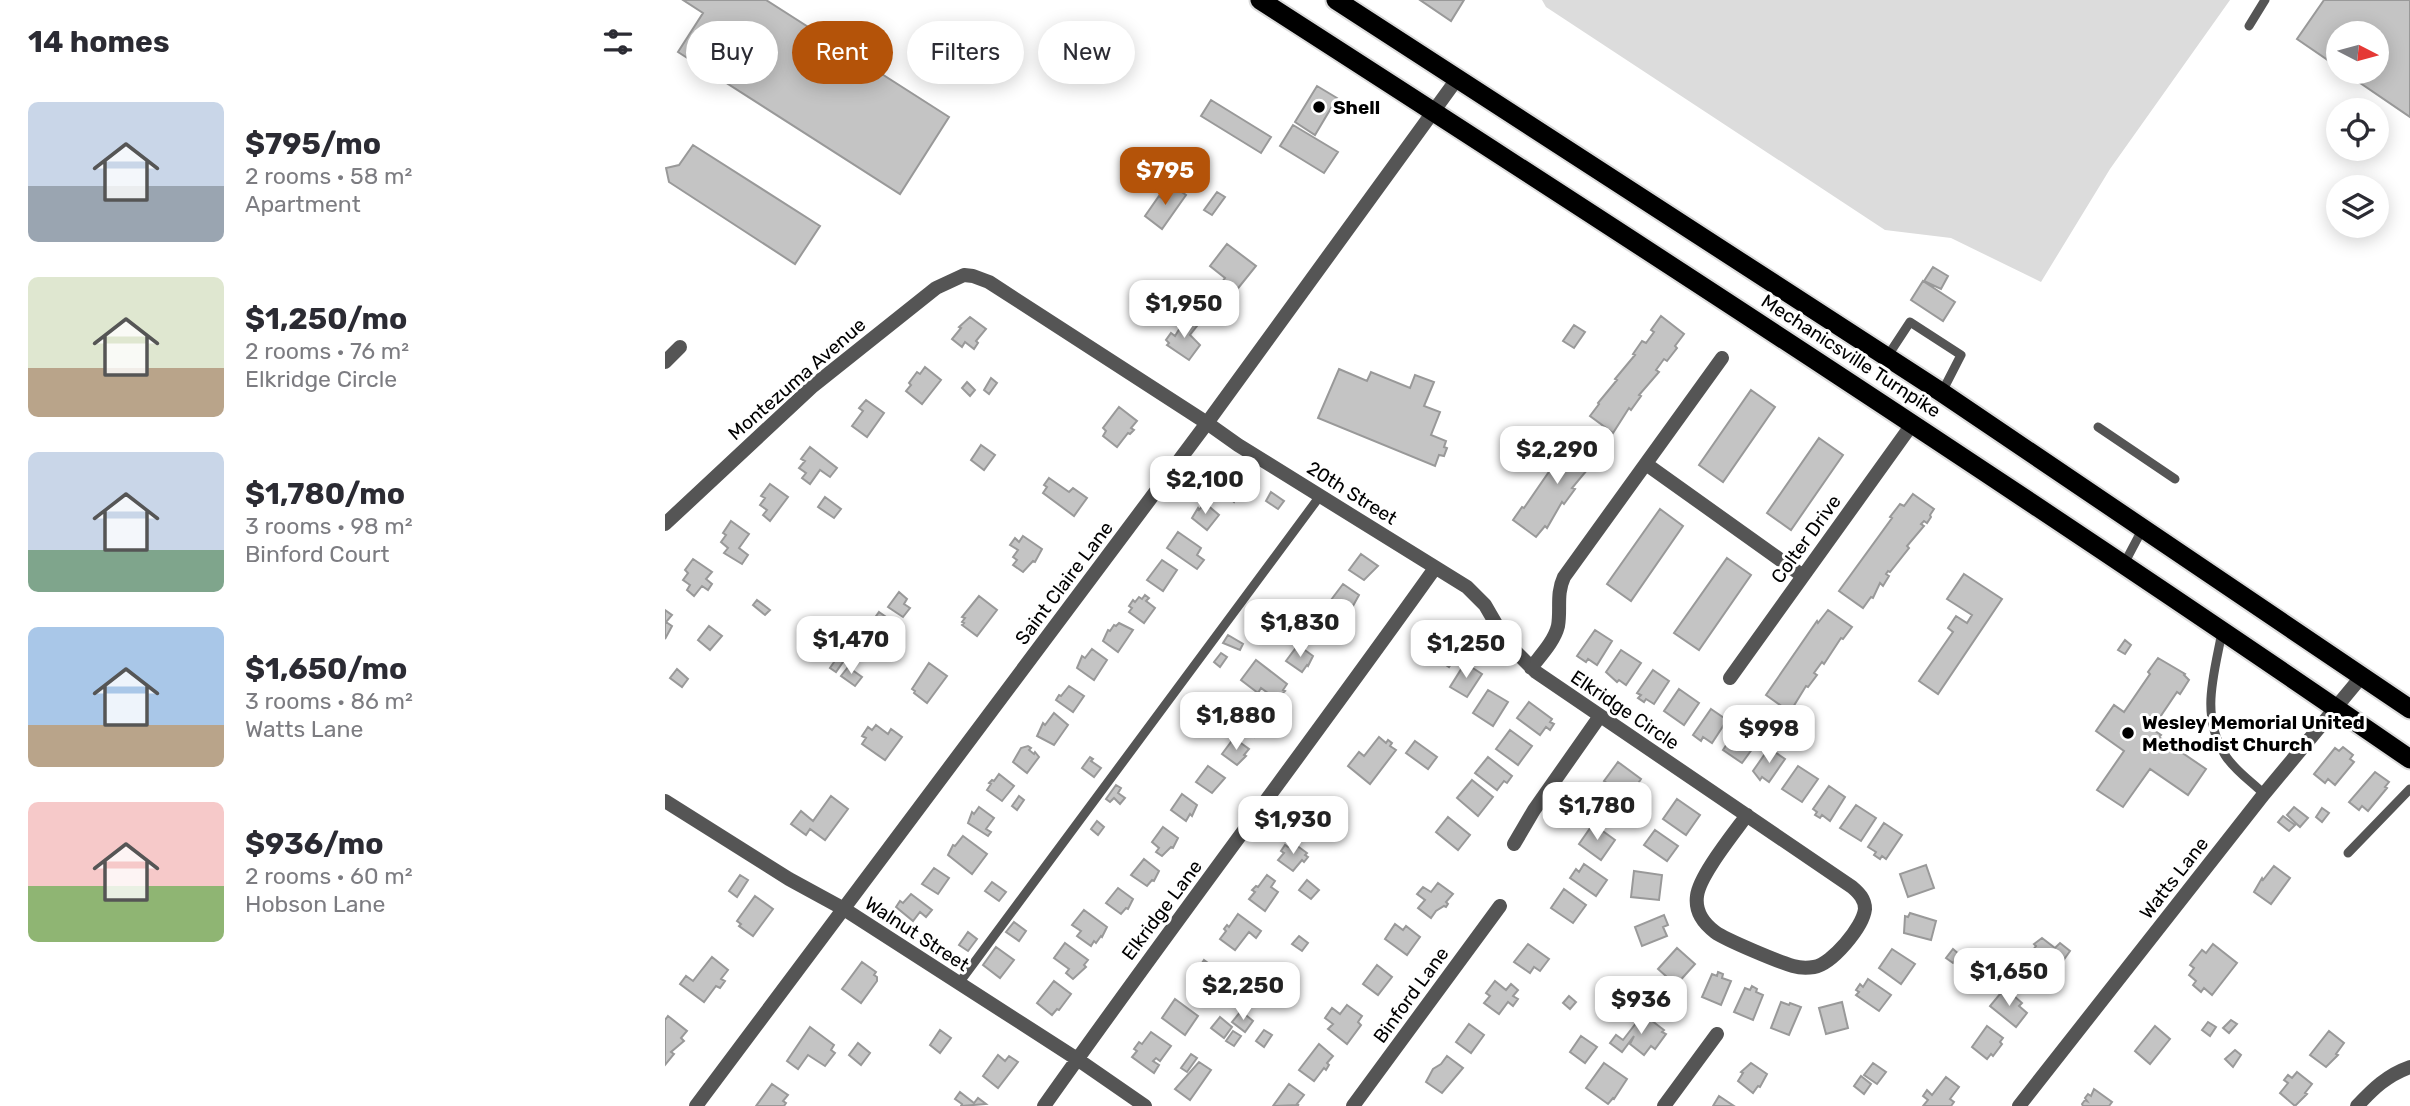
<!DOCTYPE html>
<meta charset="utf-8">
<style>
:root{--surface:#fff;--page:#f7f7f7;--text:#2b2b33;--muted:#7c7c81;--accent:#b45309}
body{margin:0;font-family:Rubik,sans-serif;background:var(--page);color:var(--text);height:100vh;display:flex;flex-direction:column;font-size:26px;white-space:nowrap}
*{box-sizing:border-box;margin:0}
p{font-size:23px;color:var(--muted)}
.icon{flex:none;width:38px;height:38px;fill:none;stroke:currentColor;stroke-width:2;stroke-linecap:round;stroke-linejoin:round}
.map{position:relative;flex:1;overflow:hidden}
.sheet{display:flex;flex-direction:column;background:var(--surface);width:665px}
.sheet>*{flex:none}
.guide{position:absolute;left:21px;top:21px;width:665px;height:63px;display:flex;gap:14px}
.needle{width:46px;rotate:96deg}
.tools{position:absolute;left:1661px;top:21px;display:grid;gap:14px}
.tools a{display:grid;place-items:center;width:63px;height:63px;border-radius:50%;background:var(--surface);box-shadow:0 4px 18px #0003;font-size:35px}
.price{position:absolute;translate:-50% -60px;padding:0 16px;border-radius:14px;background:#fff;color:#222;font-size:23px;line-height:46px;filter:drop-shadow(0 2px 4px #0008)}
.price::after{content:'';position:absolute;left:50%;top:42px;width:21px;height:16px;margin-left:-10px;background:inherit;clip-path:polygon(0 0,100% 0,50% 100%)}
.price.selected{background:var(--accent);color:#fff}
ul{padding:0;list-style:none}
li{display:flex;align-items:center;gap:21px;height:175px;padding:0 28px}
li span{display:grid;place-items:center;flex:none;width:196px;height:140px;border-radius:10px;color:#555}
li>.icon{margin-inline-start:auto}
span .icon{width:84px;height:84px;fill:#fffc;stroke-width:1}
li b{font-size:30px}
h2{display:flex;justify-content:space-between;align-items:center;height:84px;padding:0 28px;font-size:30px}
.pill{padding:0 24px;border-radius:32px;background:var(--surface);box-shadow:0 4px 18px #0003;font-size:24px;line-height:63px}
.pill.selected{background:var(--accent);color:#fff}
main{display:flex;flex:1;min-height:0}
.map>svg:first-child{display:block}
.green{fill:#dcdcdc}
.building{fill:#c4c4c4;stroke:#999;stroke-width:2}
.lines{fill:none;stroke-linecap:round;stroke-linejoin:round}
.trunk-casing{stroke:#dbdbdb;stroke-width:23}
.service{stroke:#555;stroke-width:9}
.minor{stroke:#555;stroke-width:14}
.trunk{stroke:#000;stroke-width:19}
.poi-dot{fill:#000;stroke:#fff;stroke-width:2.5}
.labels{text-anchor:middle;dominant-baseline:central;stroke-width:6;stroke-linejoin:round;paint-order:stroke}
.poi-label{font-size:19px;font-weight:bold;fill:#000;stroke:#fff;text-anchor:start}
.street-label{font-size:19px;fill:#000;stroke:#fff}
</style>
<main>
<section class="sheet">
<h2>14 homes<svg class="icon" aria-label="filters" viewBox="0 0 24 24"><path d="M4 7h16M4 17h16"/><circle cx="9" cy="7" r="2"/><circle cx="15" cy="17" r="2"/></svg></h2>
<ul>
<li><span style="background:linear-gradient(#c9d6e8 60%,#9aa5b1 0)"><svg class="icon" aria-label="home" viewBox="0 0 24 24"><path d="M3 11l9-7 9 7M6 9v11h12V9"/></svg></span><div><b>$795/mo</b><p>2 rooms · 58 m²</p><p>Apartment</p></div></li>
<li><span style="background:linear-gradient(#dfe7d0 65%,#b9a48a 0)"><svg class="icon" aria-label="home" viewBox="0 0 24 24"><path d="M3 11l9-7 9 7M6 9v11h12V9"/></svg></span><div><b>$1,250/mo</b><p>2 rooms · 76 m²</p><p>Elkridge Circle</p></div></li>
<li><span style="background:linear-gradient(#c9d6e8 70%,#7fa58c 0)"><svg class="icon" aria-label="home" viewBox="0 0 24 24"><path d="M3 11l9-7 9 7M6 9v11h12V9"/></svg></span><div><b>$1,780/mo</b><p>3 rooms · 98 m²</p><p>Binford Court</p></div></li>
<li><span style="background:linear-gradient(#a9c7e8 70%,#b9a48a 0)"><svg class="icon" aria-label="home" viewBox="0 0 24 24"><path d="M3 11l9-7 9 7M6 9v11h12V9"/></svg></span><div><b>$1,650/mo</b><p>3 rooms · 86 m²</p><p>Watts Lane</p></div></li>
<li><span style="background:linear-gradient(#f6c9c9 60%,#8fb573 0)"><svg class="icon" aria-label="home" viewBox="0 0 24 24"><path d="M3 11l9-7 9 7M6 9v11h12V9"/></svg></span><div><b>$936/mo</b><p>2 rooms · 60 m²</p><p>Hobson Lane</p></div></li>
</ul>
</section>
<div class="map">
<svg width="1745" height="1106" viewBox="0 0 1745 1106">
<rect width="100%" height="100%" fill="#fff"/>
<path class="green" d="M877,0H1565L1445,169L1376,282L1286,238L1220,230L881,7Z"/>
<path class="building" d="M18,0H101L284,117L235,194L13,52L38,13Z
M755,0H799L786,21Z
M1659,0H1745V117L1679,72H1712V33H1673V67L1632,39Z
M652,86L672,98L650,135L630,122Z
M546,100L606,137L596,153L536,116Z
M628,125L673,152L659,173L615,146Z
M28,145L155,226L130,264L4,182L1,168L14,165Z
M508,186L521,195L497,229L480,216L494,196L498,199Z
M552,192L560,197L547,215L539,210Z
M562,244L591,266L570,292L557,282L560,278L545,266Z
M1268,267L1283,276L1276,289L1259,281Z
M1258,281L1290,302L1278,321L1246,300Z
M502,299L511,306L507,312L497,305Z
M996,316L1019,334L1010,346L1012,348L1002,361L999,359L991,370L994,372L974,395L976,396L966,410L964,408L948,433L925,416L934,404L933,403L952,380L950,379L970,355L968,354L977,341L981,343L989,332L986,330Z
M305,317L321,329L311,341L313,343L309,349L300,342L297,347L287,339L296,328L294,327Z
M521,318L532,326L525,335L535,345L524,360L502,345L504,343L501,340L506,333L510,336Z
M909,325L920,332L909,348L898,341Z
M260,367L276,380L257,404L241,391L246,385L244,383L252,372L255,374Z
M674,369L702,381L706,372L745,388L750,375L769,382L759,406L775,412L766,435L781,441L779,447L782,448L779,456L774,455L770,466L653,418Z
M326,378L332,383L324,394L319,390Z
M302,382L310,390L305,396L297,388Z
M1086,390L1110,407L1058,482L1034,465Z
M201,400L219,413L202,437L187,426L198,411L194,408Z
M454,407L472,421L466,428L469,430L465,434L463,433L452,447L438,436L441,431L438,428Z
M910,434L933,451L925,463L927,464L907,488L910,489L899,504L897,502L882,528L880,526L871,537L848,520L857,507L859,508Z
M1154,438L1178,455L1126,530L1102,513Z
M316,445L330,455L319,470L306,460Z
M145,447L172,468L165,477L155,470L145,484L137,478L141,473L134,468L140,461L136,459Z
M568,473L572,476L569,479L579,486L569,502L553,489Z
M384,478L404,492L408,488L422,498L409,516L378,493L382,487L379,485Z
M105,484L123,497L105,521L98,515L102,510L95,505L100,498L96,496Z
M606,492L619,501L613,509L601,501Z
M1248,494L1269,509L1265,515L1266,517L1262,523L1259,521L1256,524L1259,526L1242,546L1244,548L1225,572L1223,571L1221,574L1224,576L1218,586L1215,583L1208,598L1206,597L1198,608L1174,591L1227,518L1225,517L1235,504L1239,506Z
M160,497L176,509L169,518L153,507Z
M540,503L554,515L542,530L527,518L533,508L534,510Z
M995,509L1018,526L966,601L942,584Z
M66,521L84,534L74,548L83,555L77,564L59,553L63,548L56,542L61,535L58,533Z
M513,532L536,548L532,555L539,560L532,569L502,548Z
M358,536L377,549L370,562L368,561L358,572L348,565L352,560L348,557L353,550L345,545L350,538L354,542Z
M696,554L713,566L699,580L684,570Z
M1062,558L1086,575L1034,650L1009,633Z
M28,559L47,572L41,579L47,584L43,590L37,586L29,596L22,590L25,585L18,580L23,573L20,570Z
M497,560L512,570L498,591L482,580Z
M1299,574L1337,599L1273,694L1254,681L1288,632L1283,628L1291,616L1302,623L1307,615L1282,599Z
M678,584L694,595L688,606L686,605L681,611L666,600Z
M234,592L242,599L239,604L245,608L238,617L223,607Z
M480,595L484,598L481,601L490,608L479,623L464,612L467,608L464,606L468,600L470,602L474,597L477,599Z
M314,596L332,610L312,636L297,625L299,623L297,622L300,618L297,617Z
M92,600L105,610L100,615L88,605Z
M0,610L7,615L1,622L7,626L0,639Z
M1163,610L1187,627L1178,639L1176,638L1159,664L1157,662L1149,673L1152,675L1143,687L1141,686L1125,712L1101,695L1152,621L1153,623Z
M214,612L224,619L219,626L209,619Z
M588,615L598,621L593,628L584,621Z
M659,616L674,628L669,633L671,635L662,643L647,632Z
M454,623L468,630L453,652L438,641L443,630L445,631L449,625L451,626Z
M44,626L57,636L45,650L33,640Z
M930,630L947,641L932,665L923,659L921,662L912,656Z
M780,631L799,643L784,667L765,654Z
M563,635L578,644L575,650L558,643Z
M1460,640L1466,645L1460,654L1453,650Z
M633,645L648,656L643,666L642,665L637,672L621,661Z
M427,649L442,660L429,680L412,668L417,656L420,658Z
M956,650L976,663L961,685L954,680L952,682L941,672Z
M556,653L562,657L555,667L549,662Z
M174,655L180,659L171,672L165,668Z
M1493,658L1520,674L1519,675L1524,680L1515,694L1512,692L1487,729L1496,735L1494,737L1541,769L1523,795L1485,769L1458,807L1432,790L1459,751L1431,731L1449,705L1459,712L1485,674L1483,672Z
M591,660L622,684L618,690L620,691L611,699L596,688L593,693L576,680Z
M264,663L282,676L262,703L249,693L250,691L247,689Z
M800,663L817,674L802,697L785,687Z
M183,667L197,677L190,686L176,676Z
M12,669L23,679L17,687L5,678Z
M988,670L1004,681L989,704L981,699L979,702L973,698L976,695L972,693Z
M404,686L419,696L408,712L391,700L394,695L396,696Z
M1014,689L1034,703L1019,725L999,711Z
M823,690L843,702L828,726L808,713Z
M579,698L603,716L599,722L601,723L589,737L578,730L582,725L568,715Z
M864,702L887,719L885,722L889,724L885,730L881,727L875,735L852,718Z
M1046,709L1062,720L1047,743L1038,737L1036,741L1028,735Z
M389,713L403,725L389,745L372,736L378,723L380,725Z
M211,725L223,734L226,729L237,737L220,760L197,744L201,738L197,736L203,727L207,730Z
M1073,727L1093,741L1077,763L1058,750Z
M845,730L867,746L853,765L831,749Z
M714,737L721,743L723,740L727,743L725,746L731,750L705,784L683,766L694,752L699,756Z
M569,738L584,749L579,755L581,756L572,765L557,754Z
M750,741L772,757L763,769L741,753Z
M363,746L366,748L364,750L369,754L370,752L374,757L362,773L348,762L356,748Z
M1678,747L1688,755L1685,759L1689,762L1670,785L1663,779L1660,783L1649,774L1670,748L1674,751Z
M1104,748L1120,759L1104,782L1097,777L1095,780L1088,771Z
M425,757L428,759L426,761L436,768L429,777L417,768Z
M823,757L847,776L842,783L839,781L832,790L810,773Z
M953,762L976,779L963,798L939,781Z
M543,766L560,778L547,793L531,782Z
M1133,766L1153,779L1137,802L1117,789Z
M1710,772L1724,782L1720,787L1722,788L1703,811L1697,806L1694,810L1684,802Z
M334,774L349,786L337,801L322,790L326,784L324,783L327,780L329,781Z
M807,780L828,797L813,816L792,798Z
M451,785L456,788L453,793L460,798L455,804L449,798L445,802L441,799Z
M1164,786L1180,797L1165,821L1157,815L1155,818L1150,815L1152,812L1148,809Z
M935,792L958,808L947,824L924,808L930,799L926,797L929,793L932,796Z
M517,794L532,805L527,816L525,814L521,821L506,810Z
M166,796L183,809L160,840L145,829L141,835L126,824L136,811L148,821Z
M354,796L359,800L352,810L347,806Z
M1012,799L1035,815L1021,835L998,819Z
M656,802L671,814L665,823L673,829L666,839L643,820L648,813L646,811L648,807L651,809Z
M1191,805L1211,818L1196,841L1175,828Z
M314,807L329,818L321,829L326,832L323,836L303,823L307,812L309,814Z
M1629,807L1643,818L1635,827L1622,815Z
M1657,808L1664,813L1657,822L1651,817Z
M1618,816L1630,825L1624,831L1613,822Z
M783,817L805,835L793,850L771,832Z
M432,821L439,827L433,835L426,829Z
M1219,823L1237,835L1221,859L1217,856L1215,859L1209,855L1211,852L1203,847Z
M928,824L950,840L936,860L914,844Z
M498,827L513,838L508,848L506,847L497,856L491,852L494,848L487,842Z
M990,830L1013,846L1002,861L979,845Z
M298,836L322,854L307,874L283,855L288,845L290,846Z
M627,842L642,853L640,855L643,857L639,862L637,860L628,871L613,860L619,853L616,851L620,845L623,847Z
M479,859L494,871L489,881L487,880L482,886L466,875Z
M919,864L942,880L931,896L905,878L911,869L914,872Z
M1261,865L1269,888L1243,897L1235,874Z
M1609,866L1625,878L1606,904L1589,892L1597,878L1598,880Z
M269,868L284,878L273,894L257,884Z
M969,871L997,875L994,900L966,897Z
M75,875L83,880L72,897L64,891Z
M602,875L610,881L606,887L613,892L600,911L584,899L590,892L587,890L591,886L593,887Z
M642,880L654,890L646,899L634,890Z
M327,882L341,892L334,901L320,891Z
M773,883L788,894L781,902L783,904L781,907L779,906L771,911L766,918L753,908L760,900L752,894L758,887L766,892Z
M453,888L468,899L463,909L461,908L456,914L441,903Z
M899,889L921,905L908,923L886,908Z
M246,894L267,910L261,917L255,912L248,921L231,907L235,901L238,903Z
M90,896L108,909L88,936L74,926L76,924L72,921Z
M419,910L442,927L437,937L436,936L431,943L429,941L426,946L412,936L416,931L407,925Z
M1245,913L1271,921L1266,940L1239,933L1240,916L1243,917Z
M573,914L596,931L591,938L584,932L570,950L555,939L561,931L559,929L562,925L564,927Z
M999,915L1003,925L998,927L1002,936L977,946L970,927Z
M349,922L361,931L354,941L341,932Z
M730,924L738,930L741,926L755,937L742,955L720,939Z
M303,932L312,939L303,951L294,945Z
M634,936L643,943L637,951L627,944Z
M1377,938L1390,948L1395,943L1405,951L1378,989L1358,973L1372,955L1367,951L1371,946L1369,944Z
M400,943L423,960L419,965L421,967L408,979L401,973L404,969L389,958Z
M863,944L884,959L875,971L869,967L865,973L849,962Z
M1548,944L1572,963L1547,995L1539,988L1536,992L1528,985L1531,981L1524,975L1529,968L1525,965L1537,950L1541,953Z
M331,947L349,960L335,978L318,965Z
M1012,948L1030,964L1011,985L993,969Z
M1227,949L1250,964L1236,984L1214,968Z
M1288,949L1295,955L1288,963L1281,958Z
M47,957L63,970L56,979L60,981L55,988L51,986L39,1002L15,984L21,976L28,981Z
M539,960L562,977L548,995L526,978L531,972L528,969L532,964L535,966Z
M197,962L211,972L209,975L212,977V981L196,1003L177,989Z
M712,965L727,977L713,995L698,984Z
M1053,972L1058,974L1057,978L1066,981L1056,1005L1037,997L1047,974L1052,976Z
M1203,979L1226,995L1214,1011L1191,995L1194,992L1191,990L1195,984L1198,987Z
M389,981L406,994L394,1010L392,1009L387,1015L372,1003Z
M830,981L841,990L846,984L853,990L848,996L853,999L848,1006L843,1002L834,1014L819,1003L825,996L821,993Z
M1087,986L1092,989L1091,992L1098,995L1088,1020L1069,1012L1080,988L1085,990Z
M1340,988L1357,1003L1354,1006L1362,1013L1351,1027L1325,1006Z
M904,996L911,1002L905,1009L898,1003Z
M510,999L533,1016L520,1035L497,1018Z
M1116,1002L1124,1005L1125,1003L1136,1007L1124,1035L1106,1028Z
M1177,1002L1183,1028L1161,1034L1154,1008Z
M682,1005L697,1016L693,1022L696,1025L682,1044L663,1029L668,1024L660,1018L667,1008L675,1014Z
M576,1011L588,1021L580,1032L567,1022Z
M978,1014L999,1030L997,1032L1001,1034L990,1049L986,1046L979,1055L965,1044L969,1036L957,1052L945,1043L951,1035L958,1040Z
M3,1016L22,1031L16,1038L19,1041L6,1052L9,1054L0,1065V1020Z
M555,1017L567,1027L559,1038L546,1028Z
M1566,1020L1572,1024L1564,1033L1558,1028Z
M1543,1022L1551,1027L1545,1036L1537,1030Z
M804,1024L819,1035L806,1053L791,1042Z
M1322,1026L1338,1038L1335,1042L1337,1044L1328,1056L1326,1054L1322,1059L1307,1047Z
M1490,1026L1505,1039L1485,1064L1470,1051Z
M145,1027L169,1045L166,1050L170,1053L160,1066L143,1055L133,1069L122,1061Z
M275,1030L286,1038L275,1053L265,1045Z
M599,1030L607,1035L599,1047L591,1041Z
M568,1031L576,1036L569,1046L561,1041Z
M1664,1031L1679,1043L1671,1054L1673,1055L1661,1067L1645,1055Z
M486,1032L506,1046L495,1061L491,1058L488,1061L494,1065L489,1073L467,1057L472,1051L469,1049L474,1042L477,1044Z
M916,1036L932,1047L920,1063L905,1052Z
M193,1043L205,1053L196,1065L184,1055Z
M654,1044L668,1056L662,1063L664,1065L661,1070L659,1068L649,1081L634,1070Z
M1570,1050L1576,1055L1568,1067L1560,1059Z
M526,1054L532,1058L522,1072L516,1068Z
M333,1055L340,1061L344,1056L353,1062L333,1088L318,1076Z
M782,1056L798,1068L777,1093L761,1082L768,1069L776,1064Z
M534,1062L546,1070L525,1100L510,1089Z
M939,1063L962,1079L949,1099L948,1098L943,1104L921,1088Z
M1086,1063L1102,1074L1095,1087L1093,1086L1088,1093L1073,1081L1078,1073L1076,1072Z
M1208,1063L1221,1072L1212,1084L1199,1075Z
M1632,1072L1647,1084L1640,1093L1642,1094L1630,1106L1615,1093L1623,1083L1619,1080L1623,1075L1627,1078Z
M1196,1076L1206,1084L1199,1094L1189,1086Z
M1281,1077L1294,1087L1285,1099L1289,1102L1286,1106H1258L1263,1100L1258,1096L1262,1090L1267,1095Z
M107,1084L123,1095L118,1101L121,1103L119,1106H91Z
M624,1084L639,1095L632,1104L634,1105L608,1106Z
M1429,1089L1447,1102L1444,1106H1418L1417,1104L1420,1100L1422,1101L1420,1098L1423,1094L1426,1096Z
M295,1092L309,1103L313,1098L321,1104L296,1106L297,1104L290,1099Z
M1054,1096L1069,1106H1048Z"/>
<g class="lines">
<defs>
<path id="trunk" d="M595,0C982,249 1367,499 1745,759
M671,0L1276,392L1745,709"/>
</defs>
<use href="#trunk" class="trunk-casing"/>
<path class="service" d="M1584,26L1600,0
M1222,357L1245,322L1296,355L1277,392
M1433,427L1510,479
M1459,564L1478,528
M1557,632C1549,675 1535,715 1560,755C1569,770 1587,782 1599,794
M1683,853L1745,789
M294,983L655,496"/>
<path class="minor" d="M0,362L15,347
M981,464L1138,576
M0,524L148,386L271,288L299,275L308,276L324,282L542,423L573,445L802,587L820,605L842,643L871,672L1187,887C1194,893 1200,899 1200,909C1198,927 1167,964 1149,967C1143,968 1135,968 1128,966C1114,962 1061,940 1050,932C1038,923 1030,911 1032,896C1034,876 1069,833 1082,815
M866,668C875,656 889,642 893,626C896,609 891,594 899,577L1057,358
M1065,678L1248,423
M0,801L124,879L179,909L412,1059L480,1106
M849,844L869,810L935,716
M31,1106L542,423L792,79
M379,1106C507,925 641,749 770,568
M688,1106L835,906
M999,1106L1052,1034
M1354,1106L1599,794L1697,676
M1692,1106C1708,1089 1722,1075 1745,1067"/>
<use href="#trunk" class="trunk"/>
</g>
<g class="poi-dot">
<circle cx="654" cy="107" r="7"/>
<circle cx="1463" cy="733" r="7"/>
</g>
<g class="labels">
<g class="poi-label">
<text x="668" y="107">Shell</text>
<text x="1477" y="722">Wesley Memorial United<tspan x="1477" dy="22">Methodist Church</tspan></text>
</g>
<g class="street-label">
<text transform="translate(1186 356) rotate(33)">Mechanicsville Turnpike</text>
<text transform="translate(132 379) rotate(-41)">Montezuma Avenue</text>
<text transform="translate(687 493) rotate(32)">20th Street</text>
<text transform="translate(1141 539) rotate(-54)">Colter Drive</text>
<text transform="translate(399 583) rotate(-53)">Saint Claire Lane</text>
<text transform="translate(960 710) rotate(34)">Elkridge Circle</text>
<text transform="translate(1509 878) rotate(-52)">Watts Lane</text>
<text transform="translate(497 910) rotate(-53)">Elkridge Lane</text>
<text transform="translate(252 934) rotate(33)">Walnut Street</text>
<text transform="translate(746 995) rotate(-54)">Binford Lane</text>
</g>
</g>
</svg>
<div class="tools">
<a><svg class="needle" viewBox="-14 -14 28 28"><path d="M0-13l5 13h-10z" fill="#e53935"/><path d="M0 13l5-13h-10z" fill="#7c7c81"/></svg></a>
<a><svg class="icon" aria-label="locate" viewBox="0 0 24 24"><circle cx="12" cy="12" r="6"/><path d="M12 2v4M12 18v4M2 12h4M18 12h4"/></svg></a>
<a><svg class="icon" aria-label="layers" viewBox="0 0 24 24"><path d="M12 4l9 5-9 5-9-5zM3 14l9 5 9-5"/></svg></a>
</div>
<b class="price selected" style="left:500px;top:207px">$795</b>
<b class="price" style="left:519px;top:340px">$1,950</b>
<b class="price" style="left:892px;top:486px">$2,290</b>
<b class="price" style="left:540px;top:516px">$2,100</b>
<b class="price" style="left:635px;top:659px">$1,830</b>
<b class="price" style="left:186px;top:676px">$1,470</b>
<b class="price" style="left:801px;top:680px">$1,250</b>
<b class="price" style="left:571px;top:752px">$1,880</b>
<b class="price" style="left:1104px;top:765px">$998</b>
<b class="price" style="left:932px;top:842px">$1,780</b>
<b class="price" style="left:628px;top:856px">$1,930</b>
<b class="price" style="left:1344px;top:1008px">$1,650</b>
<b class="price" style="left:578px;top:1022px">$2,250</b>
<b class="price" style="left:976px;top:1036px">$936</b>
<div class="guide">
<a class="pill">Buy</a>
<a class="pill selected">Rent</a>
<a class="pill">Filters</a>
<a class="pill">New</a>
</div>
</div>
</main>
